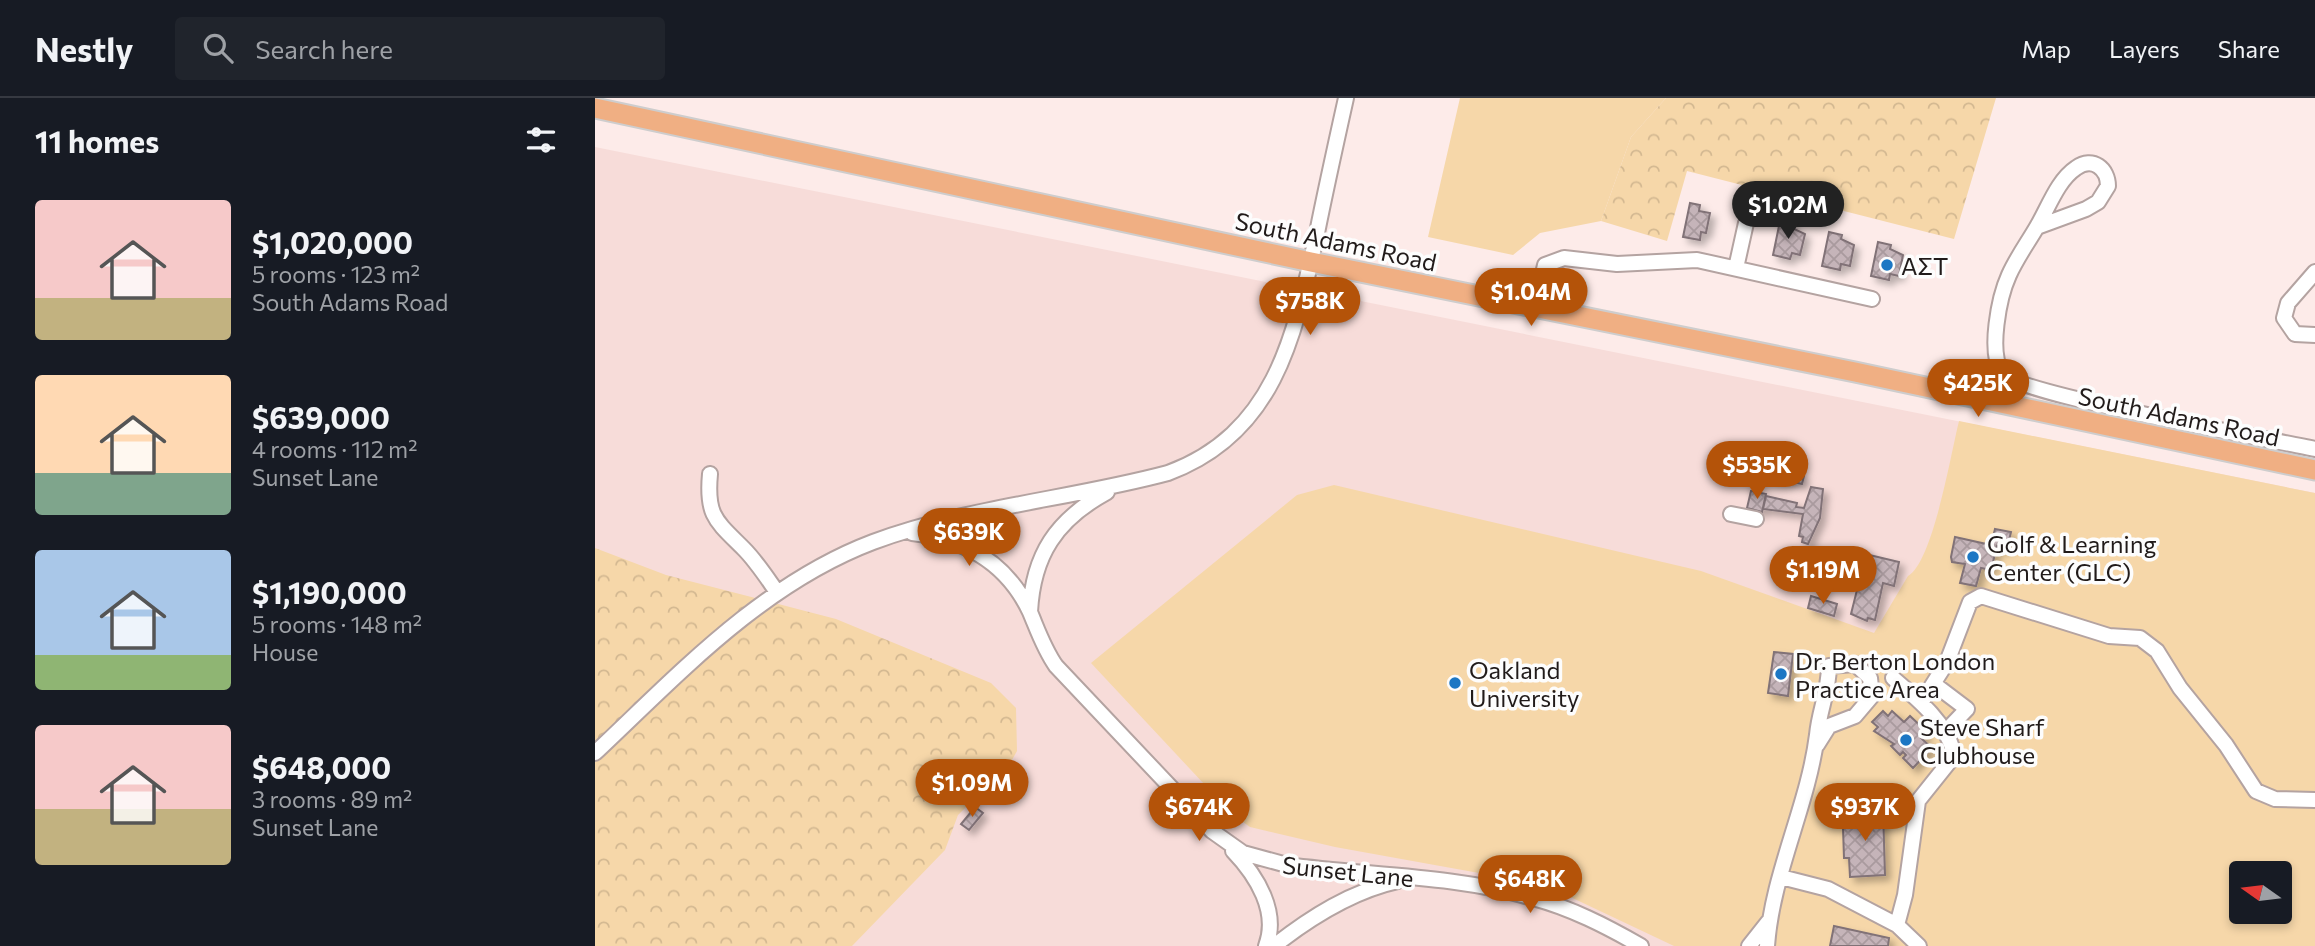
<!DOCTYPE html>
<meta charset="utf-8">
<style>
:root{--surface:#171b24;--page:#20242c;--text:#f1f3f6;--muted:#9ea1a6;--line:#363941;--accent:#b45309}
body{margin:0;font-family:Commissioner,sans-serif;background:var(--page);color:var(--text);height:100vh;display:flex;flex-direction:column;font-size:26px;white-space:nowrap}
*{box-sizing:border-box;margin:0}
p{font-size:23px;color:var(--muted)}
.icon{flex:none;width:38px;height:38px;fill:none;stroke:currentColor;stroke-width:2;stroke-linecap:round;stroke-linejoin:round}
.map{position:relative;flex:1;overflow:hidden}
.side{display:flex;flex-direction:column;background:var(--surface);width:595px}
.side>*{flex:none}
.needle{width:46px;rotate:284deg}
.buttons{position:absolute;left:1634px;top:763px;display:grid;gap:14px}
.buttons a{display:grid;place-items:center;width:63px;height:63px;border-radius:7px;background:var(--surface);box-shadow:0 4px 10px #0003;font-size:35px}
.price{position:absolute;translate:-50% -60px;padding:0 16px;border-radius:24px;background:var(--accent);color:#fff;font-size:23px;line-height:46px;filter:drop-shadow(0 2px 4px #0008)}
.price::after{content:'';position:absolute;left:50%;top:42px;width:21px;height:16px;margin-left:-10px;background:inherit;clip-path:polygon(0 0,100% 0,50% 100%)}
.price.selected{background:#222;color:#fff}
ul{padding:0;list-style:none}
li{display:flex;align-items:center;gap:21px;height:175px;padding:0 35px}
li span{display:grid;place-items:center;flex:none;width:196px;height:140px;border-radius:7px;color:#555}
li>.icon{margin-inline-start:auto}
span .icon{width:84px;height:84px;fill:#fffc;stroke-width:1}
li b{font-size:30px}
h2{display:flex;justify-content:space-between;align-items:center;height:84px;padding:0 35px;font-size:30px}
header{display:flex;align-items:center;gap:42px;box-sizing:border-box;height:98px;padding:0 35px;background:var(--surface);border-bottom:2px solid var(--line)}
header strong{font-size:33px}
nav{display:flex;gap:38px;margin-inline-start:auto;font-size:24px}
.search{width:490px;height:63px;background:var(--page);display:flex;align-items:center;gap:18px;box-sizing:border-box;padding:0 24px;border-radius:7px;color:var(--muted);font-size:26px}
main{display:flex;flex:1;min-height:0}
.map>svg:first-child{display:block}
.built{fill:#f7dcd9;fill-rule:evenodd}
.green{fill:#f6d7a9;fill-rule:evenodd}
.forest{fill:url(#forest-crowns)}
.building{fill:url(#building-cross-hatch);stroke:#817277;stroke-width:2;filter:url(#shadow)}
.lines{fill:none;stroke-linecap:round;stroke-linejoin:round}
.minor-casing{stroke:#b4a3a1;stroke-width:18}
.major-casing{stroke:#cecdcd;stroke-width:23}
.minor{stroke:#fff;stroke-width:14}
.major{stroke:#f0af83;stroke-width:19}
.poi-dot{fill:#1c77c4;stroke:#fdfdfd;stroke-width:2.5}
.labels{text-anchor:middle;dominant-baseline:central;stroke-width:7;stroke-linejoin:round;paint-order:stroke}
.street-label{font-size:24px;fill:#211b1a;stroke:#fdfdfd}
.poi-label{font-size:24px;fill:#211b1a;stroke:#fdfdfd;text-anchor:start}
</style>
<header>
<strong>Nestly</strong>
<div class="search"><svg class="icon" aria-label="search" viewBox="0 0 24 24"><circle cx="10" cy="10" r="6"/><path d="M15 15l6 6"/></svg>Search here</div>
<nav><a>Map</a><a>Layers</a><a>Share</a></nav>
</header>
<main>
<section class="side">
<h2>11 homes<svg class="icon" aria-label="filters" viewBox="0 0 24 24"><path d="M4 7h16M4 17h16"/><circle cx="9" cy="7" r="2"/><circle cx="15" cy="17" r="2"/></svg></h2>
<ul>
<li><span style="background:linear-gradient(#f6c9c9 70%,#c2b280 0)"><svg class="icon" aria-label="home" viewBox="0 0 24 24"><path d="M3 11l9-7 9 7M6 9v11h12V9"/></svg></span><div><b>$1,020,000</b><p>5 rooms · 123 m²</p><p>South Adams Road</p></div></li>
<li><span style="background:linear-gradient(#ffd9b3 70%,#7fa58c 0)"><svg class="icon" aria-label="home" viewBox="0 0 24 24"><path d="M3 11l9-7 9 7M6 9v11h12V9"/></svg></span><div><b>$639,000</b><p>4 rooms · 112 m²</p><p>Sunset Lane</p></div></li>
<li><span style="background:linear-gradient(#a9c7e8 75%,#8fb573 0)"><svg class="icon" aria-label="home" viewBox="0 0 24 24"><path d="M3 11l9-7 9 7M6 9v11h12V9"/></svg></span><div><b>$1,190,000</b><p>5 rooms · 148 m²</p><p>House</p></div></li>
<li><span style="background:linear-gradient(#f6c9c9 60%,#c2b280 0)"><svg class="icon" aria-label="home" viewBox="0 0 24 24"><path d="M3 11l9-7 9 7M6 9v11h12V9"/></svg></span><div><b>$648,000</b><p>3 rooms · 89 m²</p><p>Sunset Lane</p></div></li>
</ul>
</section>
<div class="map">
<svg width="1720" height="848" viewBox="0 0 1720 848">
<defs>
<pattern id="forest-crowns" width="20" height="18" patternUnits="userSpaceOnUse" patternTransform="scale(1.75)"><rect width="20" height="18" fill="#f6d7a9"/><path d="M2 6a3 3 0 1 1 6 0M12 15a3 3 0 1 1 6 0" fill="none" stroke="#d3b891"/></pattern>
<pattern id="building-cross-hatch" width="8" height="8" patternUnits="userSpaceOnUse" patternTransform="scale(1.75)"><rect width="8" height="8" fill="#c5b4b9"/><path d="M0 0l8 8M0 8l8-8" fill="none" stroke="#a99a9e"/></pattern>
<filter id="shadow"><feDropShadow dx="5" dy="5" stdDeviation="3.5" flood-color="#0004"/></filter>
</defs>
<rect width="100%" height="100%" fill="#fdebe9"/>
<path class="built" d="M0,49L1720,395V848H0ZM1647,775H1685V814H1647Z"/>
<path class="green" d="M865,0H1071L1036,39L1006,123L945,135L918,157L833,139Z
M1364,323L1720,395V848H1079L950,787L740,749L655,729L638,717L496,565L702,397L739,387L1106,473L1279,535L1313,478C1338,464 1356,355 1364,323ZM1647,775H1685V814H1647Z"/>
<path class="forest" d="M1071,0H1401L1359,141L1092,73L1072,143L1006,123L1036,39Z
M0,450L71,477L241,521L396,585L421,610L422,653L403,687L378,702L363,717L350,752L257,848H0Z"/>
<path class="building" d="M1095,105L1105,107L1104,113L1115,115L1111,135L1106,134L1105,142L1088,139Z
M1185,123L1198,126L1197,130L1210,136L1205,157L1197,155L1195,161L1178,157Z
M1234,134L1247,137L1246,141L1259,147L1255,168L1246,166L1245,172L1227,168Z
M1283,144L1296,147L1295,151L1308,157L1304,178L1295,176L1294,182L1276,178Z
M1178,371L1209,378L1207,386L1176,379Z
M1216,389L1228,391L1225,420L1213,446L1207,444L1208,439L1204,438L1208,416L1168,411L1171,398L1202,405L1201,409L1209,410Z
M1156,393L1171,396L1167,414L1152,410Z
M1400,431L1416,434L1412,451L1402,448L1396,472L1386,470L1381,488L1365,485L1370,466L1357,464L1356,459L1360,439L1396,447Z
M1262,454L1304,464L1299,488L1288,485L1280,522L1273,520L1272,523L1256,516L1265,480L1256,478Z
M1216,498L1242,506L1239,518L1213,510Z
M1179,554L1198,556L1193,598L1173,595Z
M1288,613L1293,618L1297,613L1309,624L1315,618L1332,634L1326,640L1337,650L1318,670L1308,660L1311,657L1308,654L1305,657L1296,648L1299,646L1279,633L1283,629L1277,624Z
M380,709L388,715L374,732L366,726Z
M1288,711L1290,777L1255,779L1254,760H1249L1248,730H1253V712Z
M1239,828L1294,840L1293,848H1235Z"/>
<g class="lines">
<defs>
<path id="minor" d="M1442,129L1491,111L1503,104L1513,88C1513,71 1498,58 1481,70C1463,82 1454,108 1443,127C1434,143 1422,159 1414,177C1404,199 1393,254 1407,275C1422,296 1678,342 1720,351
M1141,170L1151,125
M1720,174L1693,205L1689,220L1700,236L1720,237
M940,210L950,167L969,160L1022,166L1102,162L1277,201
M115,376C111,418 121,423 149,451C161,463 172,480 182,494
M1136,416L1161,421
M317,435C370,441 412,465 435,514C443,533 449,551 461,568L617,733L648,755L692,767C774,778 858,777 938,800C976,810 1011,828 1046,848
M435,514C438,457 461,422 512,394
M1298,580C1321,600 1349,622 1358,652L1355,663L1323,703L1310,797L1302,827L1324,848
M1339,586L1372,611L1350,634
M1326,605L1352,564L1375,504L1386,498L1514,538L1545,540L1562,553L1585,590L1631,647L1661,693L1680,701L1720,702
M0,655C84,576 167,486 278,444C372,409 476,401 573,375C681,335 700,236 722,135C731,90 741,45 751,0
M638,753C662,778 684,814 671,848
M1186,779L1233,791L1302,827
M679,848C716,819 757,793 803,783
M1154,848L1173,824
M1172,848C1177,776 1213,708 1222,637C1224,613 1234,593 1234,568L1260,566L1275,580L1277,598L1260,618L1234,628L1222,647"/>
<path id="major" d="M0,10L716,164L1260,274L1720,372"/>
</defs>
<use href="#minor" class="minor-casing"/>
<use href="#major" class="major-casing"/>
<use href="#minor" class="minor"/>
<use href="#major" class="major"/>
</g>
<g class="poi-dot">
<circle cx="1292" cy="167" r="7"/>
<circle cx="1378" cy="459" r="7"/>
<circle cx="1186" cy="576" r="7"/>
<circle cx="860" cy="585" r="7"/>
<circle cx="1311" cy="642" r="7"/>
</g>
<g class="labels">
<g class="street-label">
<text transform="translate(741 143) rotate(12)">South Adams Road</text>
<text transform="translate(1584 318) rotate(12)">South Adams Road</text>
<text transform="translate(753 773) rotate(6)">Sunset Lane</text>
</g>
<g class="poi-label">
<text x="1306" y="167">AΣΤ</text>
<text x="1392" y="445">Golf &amp; Learning<tspan x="1392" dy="28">Center (GLC)</tspan></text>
<text x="1200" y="562">Dr. Berton London<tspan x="1200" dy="28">Practice Area</tspan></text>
<text x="874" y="571">Oakland<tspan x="874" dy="28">University</tspan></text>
<text x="1325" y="628">Steve Sharf<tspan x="1325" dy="28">Clubhouse</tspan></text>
</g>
</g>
</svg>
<div class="buttons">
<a><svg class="needle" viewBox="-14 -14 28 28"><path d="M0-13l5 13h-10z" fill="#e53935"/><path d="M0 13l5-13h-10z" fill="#9ea1a6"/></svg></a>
</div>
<b class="price selected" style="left:1193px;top:143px">$1.02M</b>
<b class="price" style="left:936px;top:230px">$1.04M</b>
<b class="price" style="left:715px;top:239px">$758K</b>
<b class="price" style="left:1383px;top:321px">$425K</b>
<b class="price" style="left:1162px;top:403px">$535K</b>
<b class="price" style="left:374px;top:470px">$639K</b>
<b class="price" style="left:1228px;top:508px">$1.19M</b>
<b class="price" style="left:377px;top:721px">$1.09M</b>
<b class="price" style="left:604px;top:745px">$674K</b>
<b class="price" style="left:1270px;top:745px">$937K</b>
<b class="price" style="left:935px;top:817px">$648K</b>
</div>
</main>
